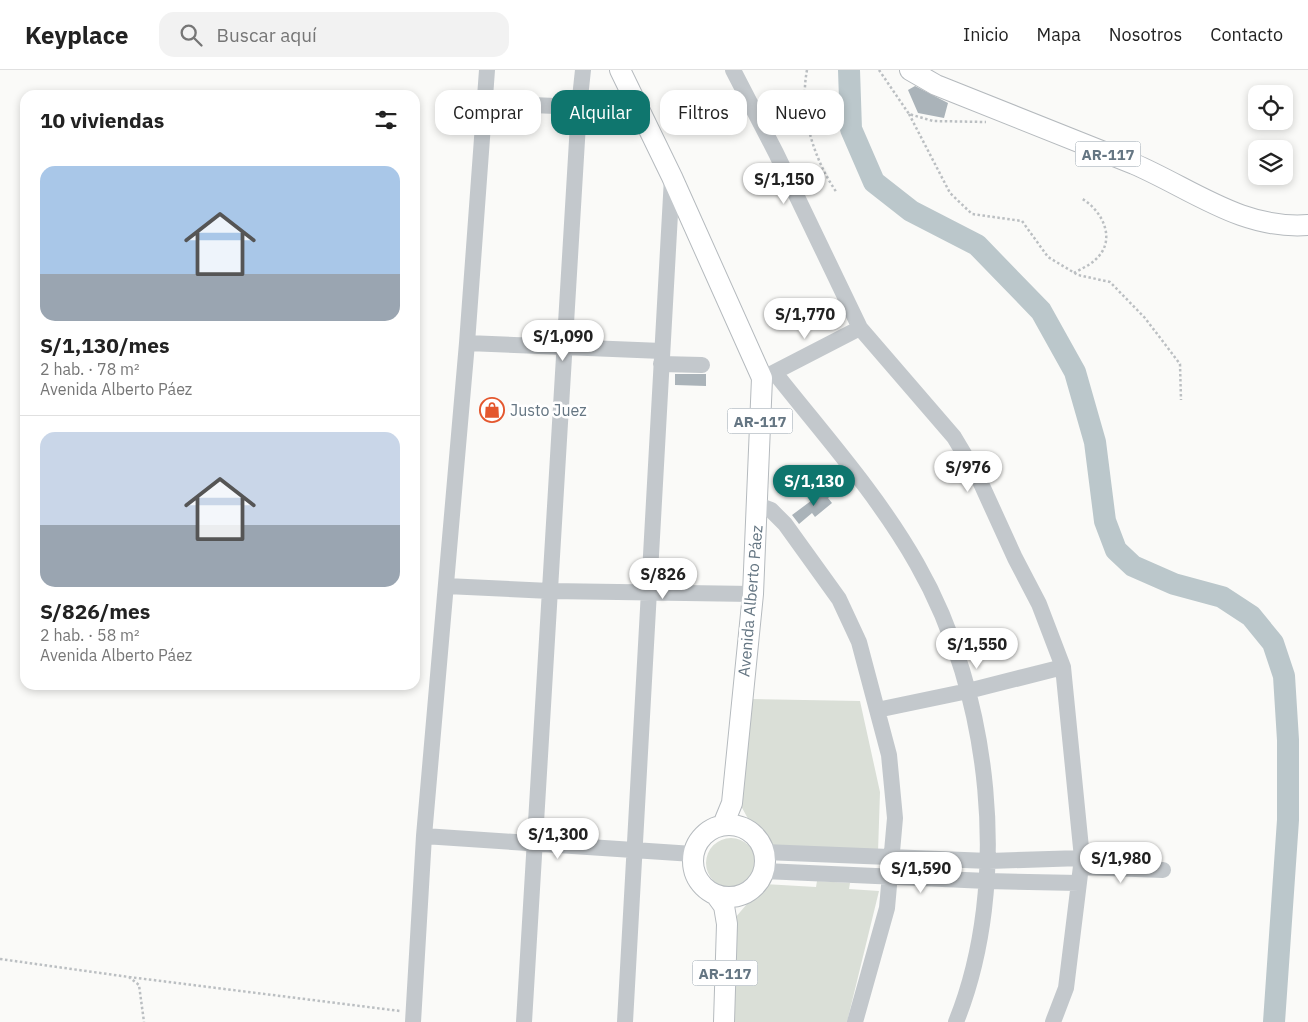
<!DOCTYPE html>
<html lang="es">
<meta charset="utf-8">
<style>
:root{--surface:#fff;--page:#f2f2f2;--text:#222;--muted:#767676;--line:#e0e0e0;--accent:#0f766e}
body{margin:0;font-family:"IBM Plex Sans",sans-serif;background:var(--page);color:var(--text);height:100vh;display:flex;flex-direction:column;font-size:19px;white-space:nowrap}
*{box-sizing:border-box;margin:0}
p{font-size:16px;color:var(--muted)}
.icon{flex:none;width:28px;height:28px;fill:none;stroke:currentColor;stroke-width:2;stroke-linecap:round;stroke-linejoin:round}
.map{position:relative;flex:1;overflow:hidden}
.sheet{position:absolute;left:20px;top:20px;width:400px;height:600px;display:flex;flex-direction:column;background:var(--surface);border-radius:15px;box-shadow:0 2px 8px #0003}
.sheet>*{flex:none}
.guide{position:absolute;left:435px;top:20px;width:475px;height:45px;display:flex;gap:10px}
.buttons{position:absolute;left:1248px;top:15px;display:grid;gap:10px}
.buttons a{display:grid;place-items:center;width:45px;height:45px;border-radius:10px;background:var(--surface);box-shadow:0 2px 8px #0003;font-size:25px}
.price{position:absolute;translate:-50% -42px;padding:0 11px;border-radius:18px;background:#fff;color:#222;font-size:16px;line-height:32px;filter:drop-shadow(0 1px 2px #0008)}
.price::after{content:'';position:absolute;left:50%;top:30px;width:15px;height:11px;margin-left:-8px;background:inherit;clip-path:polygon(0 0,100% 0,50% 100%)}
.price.current{background:var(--accent);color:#fff}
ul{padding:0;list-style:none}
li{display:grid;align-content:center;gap:10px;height:265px;padding:0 20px}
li+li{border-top:1px solid var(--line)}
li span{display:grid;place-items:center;height:155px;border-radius:15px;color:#555}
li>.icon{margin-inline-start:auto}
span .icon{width:90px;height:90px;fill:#fffc;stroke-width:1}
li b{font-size:21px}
h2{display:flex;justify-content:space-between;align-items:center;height:60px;padding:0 20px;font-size:21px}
.tag{padding:0 18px;border-radius:15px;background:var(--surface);box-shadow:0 2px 8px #0003;font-size:18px;line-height:45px}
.tag.current{background:var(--accent);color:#fff}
header{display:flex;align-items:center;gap:30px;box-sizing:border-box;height:70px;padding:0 25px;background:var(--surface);border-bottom:1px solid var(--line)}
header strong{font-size:24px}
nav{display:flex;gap:28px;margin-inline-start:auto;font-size:18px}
.search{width:350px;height:45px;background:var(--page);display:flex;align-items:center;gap:12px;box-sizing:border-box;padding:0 18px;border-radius:15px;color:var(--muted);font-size:19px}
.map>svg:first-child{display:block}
.green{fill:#dadfd7}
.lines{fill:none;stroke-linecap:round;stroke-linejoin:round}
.river{stroke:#bbc7cb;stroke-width:22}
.building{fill:#aab3b9}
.major-casing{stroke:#b5babe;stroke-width:22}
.path{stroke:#bbbfc2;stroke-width:2.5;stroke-dasharray:2.5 2.5;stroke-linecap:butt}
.minor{stroke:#c3c8cc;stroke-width:16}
.major{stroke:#fff;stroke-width:20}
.labels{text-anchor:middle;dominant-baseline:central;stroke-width:5;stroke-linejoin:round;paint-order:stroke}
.shield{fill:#fff;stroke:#939fa8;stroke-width:1}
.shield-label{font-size:15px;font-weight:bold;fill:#657683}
.poi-label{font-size:16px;fill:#657683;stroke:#fff;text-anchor:start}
.street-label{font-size:16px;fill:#657683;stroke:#fff}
</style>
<header>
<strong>Keyplace</strong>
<div class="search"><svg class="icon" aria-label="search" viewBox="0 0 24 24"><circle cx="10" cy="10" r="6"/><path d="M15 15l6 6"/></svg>Buscar aquí</div>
<nav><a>Inicio</a><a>Mapa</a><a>Nosotros</a><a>Contacto</a></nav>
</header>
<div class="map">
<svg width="1308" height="952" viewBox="0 0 1308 952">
<rect width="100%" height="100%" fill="#fafaf8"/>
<path class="green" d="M750,629L860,631L880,722L878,782H774L751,754L741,736Z
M706 793a25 25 0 1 1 50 0a25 25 0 1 1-50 0Z
M817,811L850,813L849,819L879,821L847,952H730L735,848L764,814L816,817Z"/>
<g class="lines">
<path class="river" d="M849,0L851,59L874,112L911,141L977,175L1041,241L1075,302L1095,372L1105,451L1116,480L1133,496L1174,514L1222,527L1251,546L1273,573L1284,606L1288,670V750L1274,952"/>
</g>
<path class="building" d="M915,16L948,33L944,48L918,43L908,20Z
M675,304H706V316L675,315Z
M827,419L832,425L828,428L832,433L815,447L812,443L799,454L792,445Z"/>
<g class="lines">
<defs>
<path id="major" d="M620,0L672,107L762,308L753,524L732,733L723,755
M910,0L936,15C1002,41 1068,67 1134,94C1192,119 1242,160 1308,155
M693 791a36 36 0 1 1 72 0a36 36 0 1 1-72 0Z
M716,825L724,836L727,854L724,952"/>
</defs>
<use href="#major" class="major-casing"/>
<path class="path" d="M807,0C799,42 813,88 837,123
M879,0L909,44L933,51L986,52
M909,44L950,123L972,144L1022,151L1048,187L1078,205L1110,212L1145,248L1180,294L1181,330
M1074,203C1081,199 1090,195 1095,190C1118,170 1102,140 1081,128
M0,889L129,907L139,915L144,952
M129,907L400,941"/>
<path class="minor" d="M733,0L776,83L860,258L954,367L979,409L1015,488L1039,534L1063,597L1082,788L1066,918L1053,952
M485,33L579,37
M467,273L662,281
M661,294L702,295
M775,303C824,365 878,425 917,494C991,623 1012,813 956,952
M767,306L860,258
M758,435L771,440L785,454L839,529L859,572L889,685L895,748L887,838L855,952
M446,516L550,521L753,524
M877,640L968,621L1063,597
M424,766L693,784
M764,782L989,791L1082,788
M1081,797L1163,800
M764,801L987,811L1079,813
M413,952L424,766L467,273L487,0
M524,952L579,37L583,0
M625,952L672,108"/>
<use href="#major" class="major"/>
</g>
<defs>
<symbol id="shop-ring" viewBox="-11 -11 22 22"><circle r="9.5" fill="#fff" stroke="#e4572e" stroke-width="1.5"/><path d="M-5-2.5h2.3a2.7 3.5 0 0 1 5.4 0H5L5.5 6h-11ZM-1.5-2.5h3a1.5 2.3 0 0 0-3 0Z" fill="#e4572e"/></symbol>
</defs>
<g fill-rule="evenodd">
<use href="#shop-ring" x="478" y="326" width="28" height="28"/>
</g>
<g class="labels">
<g class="shield">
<rect x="1075.5" y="71.5" width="65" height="25" rx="4"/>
<rect x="727.5" y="338.5" width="65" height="25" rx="4"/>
<rect x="692.5" y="890.5" width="65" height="25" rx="4"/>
</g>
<g class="shield-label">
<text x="1108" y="84">AR-117</text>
<text x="760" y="351">AR-117</text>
<text x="725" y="903">AR-117</text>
</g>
<g class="poi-label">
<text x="510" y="340">Justo Juez</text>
</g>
<g class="street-label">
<text transform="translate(750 531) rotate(-85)">Avenida Alberto Páez</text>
</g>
</g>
</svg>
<div class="buttons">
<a><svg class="icon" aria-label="locate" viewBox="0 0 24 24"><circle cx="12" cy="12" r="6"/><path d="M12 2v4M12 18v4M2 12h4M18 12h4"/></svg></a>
<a><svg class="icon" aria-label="layers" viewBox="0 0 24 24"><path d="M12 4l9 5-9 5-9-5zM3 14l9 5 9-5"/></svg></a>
</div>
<b class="price" style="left:784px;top:135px">S/1,150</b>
<b class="price" style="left:805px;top:270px">S/1,770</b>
<b class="price" style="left:563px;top:292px">S/1,090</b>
<b class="price" style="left:968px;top:423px">S/976</b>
<b class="price current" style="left:814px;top:437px">S/1,130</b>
<b class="price" style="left:663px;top:530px">S/826</b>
<b class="price" style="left:977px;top:600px">S/1,550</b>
<b class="price" style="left:558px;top:790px">S/1,300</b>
<b class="price" style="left:1121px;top:814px">S/1,980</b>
<b class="price" style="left:921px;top:824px">S/1,590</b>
<div class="guide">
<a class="tag">Comprar</a>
<a class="tag current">Alquilar</a>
<a class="tag">Filtros</a>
<a class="tag">Nuevo</a>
</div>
<section class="sheet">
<h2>10 viviendas<svg class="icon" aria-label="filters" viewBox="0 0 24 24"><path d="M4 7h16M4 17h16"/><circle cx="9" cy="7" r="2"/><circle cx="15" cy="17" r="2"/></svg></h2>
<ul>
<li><span style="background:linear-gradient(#a9c7e8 70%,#9aa5b1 0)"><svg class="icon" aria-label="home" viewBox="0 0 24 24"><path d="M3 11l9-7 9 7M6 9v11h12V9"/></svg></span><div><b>S/1,130/mes</b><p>2 hab. · 78 m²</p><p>Avenida Alberto Páez</p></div></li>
<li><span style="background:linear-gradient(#c9d6e8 60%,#9aa5b1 0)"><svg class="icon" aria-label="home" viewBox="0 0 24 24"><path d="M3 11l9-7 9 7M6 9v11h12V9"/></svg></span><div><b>S/826/mes</b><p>2 hab. · 58 m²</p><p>Avenida Alberto Páez</p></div></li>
</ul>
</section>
</div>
